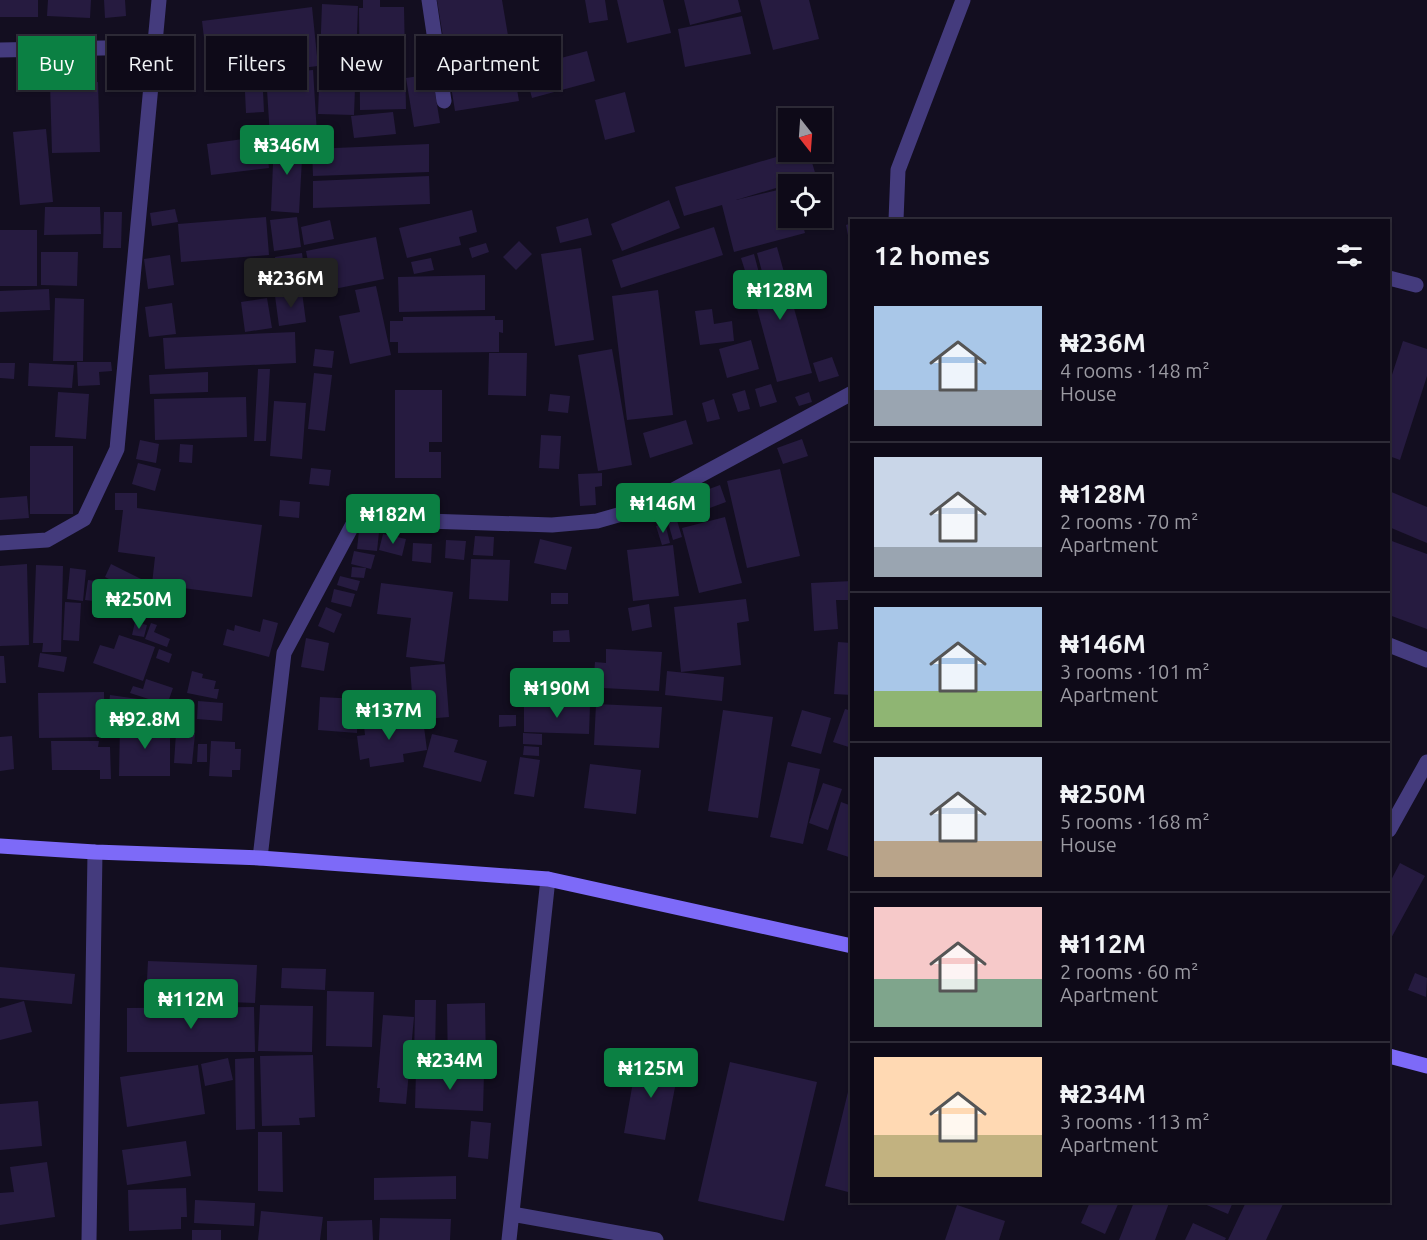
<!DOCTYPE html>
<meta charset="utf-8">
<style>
:root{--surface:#0e0a18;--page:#1c1825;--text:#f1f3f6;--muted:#9b9aa2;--line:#2e2b37;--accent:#0b8043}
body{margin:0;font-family:Ubuntu,sans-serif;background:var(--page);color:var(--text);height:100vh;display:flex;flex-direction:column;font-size:22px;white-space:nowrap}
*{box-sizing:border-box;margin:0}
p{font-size:20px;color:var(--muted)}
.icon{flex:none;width:33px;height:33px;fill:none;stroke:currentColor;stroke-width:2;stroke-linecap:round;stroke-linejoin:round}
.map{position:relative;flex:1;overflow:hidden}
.details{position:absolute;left:850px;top:219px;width:540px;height:984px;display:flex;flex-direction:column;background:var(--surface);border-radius:0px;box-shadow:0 2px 4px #0004,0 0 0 2px var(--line)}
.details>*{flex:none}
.hud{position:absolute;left:18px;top:36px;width:570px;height:54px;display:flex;gap:12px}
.needle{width:39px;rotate:163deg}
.controls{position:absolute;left:778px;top:108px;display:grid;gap:12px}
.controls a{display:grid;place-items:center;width:54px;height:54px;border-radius:0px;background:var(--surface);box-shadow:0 2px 4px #0004,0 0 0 2px var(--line);font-size:30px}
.price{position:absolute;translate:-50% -51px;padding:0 14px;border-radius:6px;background:var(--accent);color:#fff;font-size:20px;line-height:39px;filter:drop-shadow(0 2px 3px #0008)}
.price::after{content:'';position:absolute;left:50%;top:36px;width:18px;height:14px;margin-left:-9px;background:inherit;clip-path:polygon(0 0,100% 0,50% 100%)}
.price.current{background:#222;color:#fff}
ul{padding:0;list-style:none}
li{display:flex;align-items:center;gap:18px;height:150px;padding:0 24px}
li+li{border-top:2px solid var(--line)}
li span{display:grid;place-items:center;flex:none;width:168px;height:120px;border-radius:0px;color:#555}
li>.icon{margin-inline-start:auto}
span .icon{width:72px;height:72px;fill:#fffc;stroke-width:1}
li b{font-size:26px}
h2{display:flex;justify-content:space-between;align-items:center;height:72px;padding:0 24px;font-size:26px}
.chip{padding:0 21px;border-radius:0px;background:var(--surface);box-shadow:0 2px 4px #0004,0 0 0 2px var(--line);font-size:21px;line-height:54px}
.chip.current{background:var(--accent);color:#fff}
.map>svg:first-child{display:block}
.building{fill:#261b40}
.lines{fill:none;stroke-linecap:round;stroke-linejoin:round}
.street{stroke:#443b7d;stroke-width:15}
.secondary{stroke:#7d6af8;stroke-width:15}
</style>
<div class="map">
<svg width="1427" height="1240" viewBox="0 0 1427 1240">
<rect width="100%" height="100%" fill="#130e20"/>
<path class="building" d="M0,0H38V17H0Z
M48,0H91L90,18L47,16Z
M104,0H125L126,16L105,18Z
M363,0H380V7H404L406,109L360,110L359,8H363Z
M437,0H502L519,101L455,111Z
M585,0H605L608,20L589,23Z
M617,0H663L671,33L627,43Z
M684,0H738L741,12L690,25Z
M760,0H809L819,39L773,50Z
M322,4L358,6L354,115L318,114Z
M312,7L318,66L285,70L282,54L207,63L202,21Z
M742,16L751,54L685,67L678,29Z
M587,51L595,81L532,98L524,68Z
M313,70L317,134L270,137L266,74Z
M432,74L440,123L414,127L406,78Z
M98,82L100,152L52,153L50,83Z
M263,91L264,112L246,113L245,92Z
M625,92L635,132L605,140L595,100Z
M393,112L396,134L354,138L351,116Z
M253,126L254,135L242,137L240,128Z
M46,129L53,202L20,205L13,132Z
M265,136L269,168L211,175L207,144Z
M274,140L303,141L299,213L271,211Z
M429,144V172L313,176L312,149Z
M793,152H809L816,176L736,200L782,189L789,218H801L805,233L734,252L722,205L684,216L675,187Z
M429,176L430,204L313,208V181Z
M669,200L680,228L622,251L611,224Z
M45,207H100L101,234L44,235Z
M175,209L178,222L152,226L150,213Z
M472,210L477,232L459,237L461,245L407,258L399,228Z
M104,212H122L121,248H103Z
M266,217L269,255L181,262L178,224Z
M297,217L301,247L274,251L270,220Z
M588,218L592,235L560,243L556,227Z
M330,220L334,239L304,245L301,227Z
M852,223V251H851L846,225Z
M714,227L723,255L621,288L612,260Z
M0,230H37V286H0Z
M376,237L384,279L314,293L306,251Z
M519,241L532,254L516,270L503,257Z
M486,243L489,252L472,258L469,248Z
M777,247L812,373L777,382L753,294L767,290L757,253Z
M581,248L594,340L555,346L541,254Z
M41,252H78L77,286L41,285Z
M302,253L306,283L279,287L275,257Z
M754,254L759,273L747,277L741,258Z
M170,255L174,285L148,289L144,259Z
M431,258L434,270L414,274L411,262Z
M485,275V310L399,312L398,277Z
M376,286L391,355L350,364L339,316L360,312L355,290Z
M49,289L50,310L0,312V291Z
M658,290L673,415L627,420L612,296Z
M302,292L306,322L279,326L275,296Z
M55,298L84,299L83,361H53Z
M267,298L272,328L245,332L241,302Z
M172,303L176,334L149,337L145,307Z
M712,309L714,324L732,321L734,341L700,345L695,311Z
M495,316V320H503V333L499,332V352L398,353V342H390V321H403V317Z
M295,332L296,363L165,369L163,338Z
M751,340L759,369L727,378L719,349Z
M1403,341L1427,349V376L1400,460L1389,456V384Z
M315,349L334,351L332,368L313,366Z
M612,349L632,465L598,471L578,355Z
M489,353H527L526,396L488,395Z
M832,357L839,376L819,382L813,363Z
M77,362H111L112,371L99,372L100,385L78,386Z
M0,363H15L14,379L0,378Z
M29,363L74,365L72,388L28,386Z
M258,369H270L266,441H254Z
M208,372V392L150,394L149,375Z
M314,373L332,375L325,431L308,429Z
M771,384L777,402L760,407L755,389Z
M395,390H442V442H429V452H441V478H395Z
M745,390L750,409L738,412L732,394Z
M58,392L89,394L86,439L55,437Z
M809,392L812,402L799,406L795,397Z
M550,394L570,396L568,413L548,411Z
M246,397L247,437L155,440L154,399Z
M714,399L720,419L707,422L702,403Z
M274,401L306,403L302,459L270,456Z
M686,420L693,444L650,458L643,433Z
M541,435L561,436L559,469L539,468Z
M802,439L808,456L783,464L777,448Z
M140,440L159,444L156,463L136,459Z
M180,444L193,445L192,463L179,462Z
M30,446H73V514H30Z
M138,463L161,469L155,491L132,484Z
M311,468L331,470L329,486L309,484Z
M780,469L800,556L747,568L727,481Z
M602,473V486L595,487L596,505L580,506L578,474Z
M720,485L726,502L707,509L701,492Z
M1389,491L1427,507V543L1389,527Z
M115,493H137V508L262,525L252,597L152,584L155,557L118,552L123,510H115Z
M27,496L29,518L0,520V498Z
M695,496L701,512L682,519L676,503Z
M280,500L300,502L299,518L279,516Z
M676,517L682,537L673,540L667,519Z
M725,517L742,583L699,593L682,528Z
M665,523L670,543L662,545L656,526Z
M359,531L379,532L377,551L357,549Z
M383,534L406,539L402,556L379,550Z
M475,536L494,537L493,556L473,555Z
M540,539L572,547L566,570L534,563Z
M446,540L466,541L464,560L445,558Z
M1389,540L1427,554V629L1389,615Z
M413,543L432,544L431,563L412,561Z
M673,545L679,596L633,601L627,550Z
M354,551L375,555L371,569L351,564Z
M471,559L510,560L508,601L469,599Z
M27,564L29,645L0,646V566Z
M111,564L175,596L168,609L105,577Z
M36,565L63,566L61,652H42L43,643H33Z
M352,567L366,568L364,578L351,577Z
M70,568L86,570L83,601L67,599Z
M340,576L360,581L357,591L337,585Z
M88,580L105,582L104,588L113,589L111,601L102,600V602L85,600Z
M852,581V600H836L838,629L814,631L811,583Z
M381,583L453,592L444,662L406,657L411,618L377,614Z
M334,589L355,594L351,607L331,602Z
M551,593H568V604H551Z
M746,599L749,621L737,623L741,665L681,672L674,607Z
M65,602L81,603L79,641L63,640Z
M649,604L652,627L632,631L628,608Z
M326,607L342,614L334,633L318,626Z
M263,619L278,623L269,657L223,645L227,629L234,631L235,625L260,632Z
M135,622L147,625L144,637L132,635Z
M151,623L157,625L154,632L170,639L167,647L145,639Z
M569,630L570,642H553V631Z
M119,635L155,647L143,681L93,663L100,645L114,649Z
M306,638L329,643L324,671L301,667Z
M838,642L852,643V695L834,694Z
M159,649L172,654L169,663L156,658Z
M606,649L662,652L659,691L603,688L604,676L594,675L595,662L606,663Z
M40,653L67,657L64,672L38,667Z
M0,656H4L6,683H0Z
M445,664L449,717L414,720L410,667Z
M192,671L203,674L202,678L216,681L214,689H219L217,699L187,693Z
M667,671L724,677L722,701L665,695Z
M146,679L173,688L167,705L130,693L133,686L143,689Z
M562,680H596V699H562Z
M533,687H550V698H533Z
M104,692L105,737L39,738L38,693Z
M110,695L145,700L143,718L108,714Z
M320,697L358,699L357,733L318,730Z
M198,701L223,703L222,721L197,719Z
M151,704L176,707L174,721L150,717Z
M524,704L590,705L589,734L524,732Z
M596,704L662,707L659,748L594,745Z
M845,709L852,711V748L833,742Z
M723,710L773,717L758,818L708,811Z
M802,710L831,718L821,754L791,746Z
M385,714L387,729L392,728L395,724L417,721L418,728L424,727L427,750L403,754L404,762L370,767L369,758L360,760L357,736L365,735L363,717Z
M499,715H516V726L499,727Z
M120,724L170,725V776H119Z
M176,733L195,734L192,764L174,763Z
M523,733L542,734V745L523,744Z
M432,734L458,740L454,752L487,761L481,782L423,767Z
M12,736L14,769L0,771V737Z
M51,741H99L98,747H110L111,779H100V770H52Z
M211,741L235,742V749H241L240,770H232V777L209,776Z
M198,744H207V762H197Z
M524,746L539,747V756L523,755Z
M520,757L540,760L534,797L514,794Z
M788,762L820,769L803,844L770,837Z
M590,764L641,770L636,814L584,808Z
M823,783L842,789L828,830L809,823Z
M841,802L852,806V858L827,850Z
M1400,863L1425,876L1389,942V884Z
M148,961L257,965L255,1003L146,999Z
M0,967L75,974L72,1004L0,998Z
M282,968L326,969L325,990L281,988Z
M1415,973L1427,978L1426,997L1408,990Z
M327,991L374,992L372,1047L326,1046Z
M415,1000H436L435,1056H432V1066H414Z
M24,1001L32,1032L0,1040V1008Z
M485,1003L486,1068L448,1069L447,1004Z
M260,1005L313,1006L312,1052L258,1051Z
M254,1007L255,1052H127V1008Z
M383,1015L414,1017L406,1104L379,1102L380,1088H377Z
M313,1055L315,1117L299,1118L300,1125L262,1126L260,1056Z
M228,1058L233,1080L205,1086L201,1064Z
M254,1058L255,1129L236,1130L235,1059Z
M637,1059L679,1066L665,1140L624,1133Z
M730,1062L817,1082L784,1221L698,1201Z
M198,1065L205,1114L127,1127L120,1077Z
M416,1071L484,1073L483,1111L415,1108Z
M848,1092L852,1093V1193L825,1186Z
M38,1101L42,1146L0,1150V1104Z
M471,1121L491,1123L488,1159L468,1157Z
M258,1132H282L283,1192L258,1191Z
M186,1141L191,1176L127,1185L122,1150Z
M47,1162L55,1217L0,1225V1193L14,1192L10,1167Z
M456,1176V1199L374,1200V1178Z
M186,1188L187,1217H181V1229L129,1231L128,1190Z
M195,1200L255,1203L254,1226L194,1223Z
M1090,1202H1119L1105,1234L1081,1223Z
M1134,1202H1164L1169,1203L1155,1240H1119Z
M1203,1202H1233L1228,1214L1202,1203Z
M1246,1202H1284L1266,1240H1228Z
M957,1205L1005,1221L999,1240H945Z
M261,1211L323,1217L320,1240H258Z
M380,1218L451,1219L450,1240H379Z
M372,1220L373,1240H327V1221Z
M1193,1223L1226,1238L1225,1240H1185Z
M192,1230H221V1240H192Z"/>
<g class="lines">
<path class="street" d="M429,0L444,101
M0,50L154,47
M896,220L898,170L963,0
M1389,278L1416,285
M0,543L47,540L84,519L117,449L159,0
M1389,645L1427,660
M1389,830L1427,762
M260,858L284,653L352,526L365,516L380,511L426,521L552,525L597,521L632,511L662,496L852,393
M512,1214L656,1240
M89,1240L95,852
M509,1240L548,879"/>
<path class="secondary" d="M0,846L95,852L260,858L548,879L852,946
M1389,1056L1427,1066"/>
</g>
</svg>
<div class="controls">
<a><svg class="needle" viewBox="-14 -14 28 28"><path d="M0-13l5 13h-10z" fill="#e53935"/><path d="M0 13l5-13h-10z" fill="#9b9aa2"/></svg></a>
<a><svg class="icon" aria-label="locate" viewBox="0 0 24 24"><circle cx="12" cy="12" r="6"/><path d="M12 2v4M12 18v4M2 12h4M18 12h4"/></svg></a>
</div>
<b class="price" style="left:287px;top:176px">₦346M</b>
<b class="price current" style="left:291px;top:309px">₦236M</b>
<b class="price" style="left:780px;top:321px">₦128M</b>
<b class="price" style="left:663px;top:534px">₦146M</b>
<b class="price" style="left:393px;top:545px">₦182M</b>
<b class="price" style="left:139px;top:630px">₦250M</b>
<b class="price" style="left:557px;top:719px">₦190M</b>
<b class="price" style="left:389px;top:741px">₦137M</b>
<b class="price" style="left:145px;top:750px">₦92.8M</b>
<b class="price" style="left:191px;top:1030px">₦112M</b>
<b class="price" style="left:450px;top:1091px">₦234M</b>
<b class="price" style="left:651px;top:1099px">₦125M</b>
<div class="hud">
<a class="chip current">Buy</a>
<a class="chip">Rent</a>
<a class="chip">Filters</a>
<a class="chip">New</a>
<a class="chip">Apartment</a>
</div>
<section class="details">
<h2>12 homes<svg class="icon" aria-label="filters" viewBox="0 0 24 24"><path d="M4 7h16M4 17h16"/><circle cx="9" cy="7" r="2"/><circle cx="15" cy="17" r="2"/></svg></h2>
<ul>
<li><span style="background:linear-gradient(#a9c7e8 70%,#9aa5b1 0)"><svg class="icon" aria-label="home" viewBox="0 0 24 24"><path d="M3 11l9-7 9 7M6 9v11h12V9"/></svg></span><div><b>₦236M</b><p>4 rooms · 148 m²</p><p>House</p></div></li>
<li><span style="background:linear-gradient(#c9d6e8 75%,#9aa5b1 0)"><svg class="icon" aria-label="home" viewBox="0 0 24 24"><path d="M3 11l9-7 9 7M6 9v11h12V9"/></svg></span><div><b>₦128M</b><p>2 rooms · 70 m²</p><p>Apartment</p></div></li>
<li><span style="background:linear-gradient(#a9c7e8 70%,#8fb573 0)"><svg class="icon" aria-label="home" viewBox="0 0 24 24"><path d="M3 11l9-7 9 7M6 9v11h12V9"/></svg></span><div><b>₦146M</b><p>3 rooms · 101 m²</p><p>Apartment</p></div></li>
<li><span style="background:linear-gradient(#c9d6e8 70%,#b9a48a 0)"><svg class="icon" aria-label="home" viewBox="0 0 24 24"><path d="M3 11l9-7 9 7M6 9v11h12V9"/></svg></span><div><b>₦250M</b><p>5 rooms · 168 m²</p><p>House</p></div></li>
<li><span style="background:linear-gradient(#f6c9c9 60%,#7fa58c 0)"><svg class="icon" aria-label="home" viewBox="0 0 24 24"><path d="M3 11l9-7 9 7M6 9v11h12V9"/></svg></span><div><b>₦112M</b><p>2 rooms · 60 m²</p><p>Apartment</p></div></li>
<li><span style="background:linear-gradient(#ffd9b3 65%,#c2b280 0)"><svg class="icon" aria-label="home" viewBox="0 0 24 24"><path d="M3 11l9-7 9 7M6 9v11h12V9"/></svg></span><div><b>₦234M</b><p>3 rooms · 113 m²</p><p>Apartment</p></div></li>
</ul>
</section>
</div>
